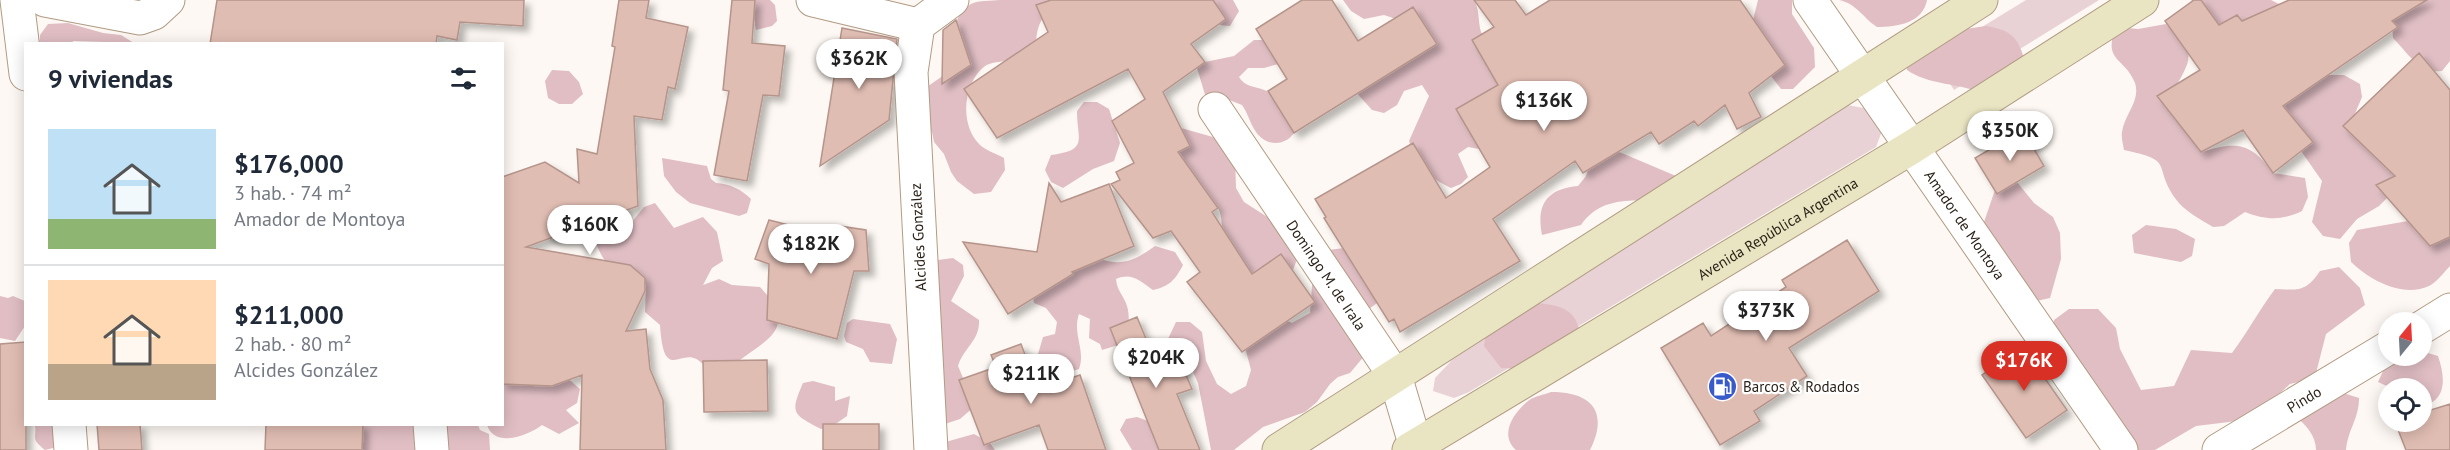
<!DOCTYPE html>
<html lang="es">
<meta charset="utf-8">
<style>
:root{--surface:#fff;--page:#f2f2f3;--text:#1f2937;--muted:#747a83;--line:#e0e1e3;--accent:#d93025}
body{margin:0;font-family:"PT Sans",sans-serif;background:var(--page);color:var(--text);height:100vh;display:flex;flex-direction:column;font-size:22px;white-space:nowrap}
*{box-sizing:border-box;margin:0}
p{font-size:20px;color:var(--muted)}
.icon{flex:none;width:33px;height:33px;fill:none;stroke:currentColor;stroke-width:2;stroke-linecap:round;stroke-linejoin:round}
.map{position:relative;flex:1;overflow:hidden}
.panel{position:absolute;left:24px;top:42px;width:480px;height:384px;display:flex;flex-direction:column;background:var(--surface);border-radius:0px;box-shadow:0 3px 15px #0003}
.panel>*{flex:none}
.needle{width:39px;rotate:18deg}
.controls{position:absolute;left:2378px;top:312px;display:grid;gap:12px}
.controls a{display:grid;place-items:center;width:54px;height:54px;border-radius:50%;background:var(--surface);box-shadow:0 3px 15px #0003;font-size:30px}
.price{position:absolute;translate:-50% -51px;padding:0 14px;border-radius:21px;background:#fff;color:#222;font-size:20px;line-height:39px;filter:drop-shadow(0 2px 3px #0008)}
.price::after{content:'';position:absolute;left:50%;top:36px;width:18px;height:14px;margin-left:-9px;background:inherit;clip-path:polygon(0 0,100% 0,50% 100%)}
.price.active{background:var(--accent);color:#fff}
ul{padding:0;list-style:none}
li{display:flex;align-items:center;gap:18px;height:150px;padding:0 24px}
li+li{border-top:2px solid var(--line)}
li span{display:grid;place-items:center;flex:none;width:168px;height:120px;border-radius:0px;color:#555}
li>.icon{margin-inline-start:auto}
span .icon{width:72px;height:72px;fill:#fffc;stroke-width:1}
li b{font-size:26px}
h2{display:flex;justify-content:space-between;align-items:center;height:72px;padding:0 24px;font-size:26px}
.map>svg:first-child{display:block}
.green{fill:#e9d2d6}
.forest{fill:#e0bec4}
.building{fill:#e0bdb3;stroke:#b5948b;stroke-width:1.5;filter:url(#shadow)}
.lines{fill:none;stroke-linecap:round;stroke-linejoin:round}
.minor-casing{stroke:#b19b83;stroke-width:35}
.secondary-casing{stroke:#b19b83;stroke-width:35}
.minor{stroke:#fff;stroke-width:33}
.secondary{stroke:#e9e5c2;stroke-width:33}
.labels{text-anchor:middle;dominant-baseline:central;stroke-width:4.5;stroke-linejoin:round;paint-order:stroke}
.street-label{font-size:15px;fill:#281f16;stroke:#fff}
.poi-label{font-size:15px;fill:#281f16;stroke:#fff;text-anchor:start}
</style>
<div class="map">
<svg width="2450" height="450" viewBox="0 0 2450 450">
<defs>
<filter id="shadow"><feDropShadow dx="5.5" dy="5.5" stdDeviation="3" flood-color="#0004"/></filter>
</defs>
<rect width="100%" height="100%" fill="#fdf8f3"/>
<path class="green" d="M2026,0H2099L1954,90L1933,57Z
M1847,105L1869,109L1882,131L1876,147L1469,392L1454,398L1433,391L1435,378L1452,360Z"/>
<path class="forest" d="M732,0H770L775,5L777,21L772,26L756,30L753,15Z
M1000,0H1065C1045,12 1037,20 1036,44C1026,49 1017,57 1007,60C999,63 993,61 985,66C963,83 959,125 980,145C985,150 997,154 1004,158L1005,170L991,192L974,194L957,181L951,172L944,154L934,142L932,132L926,125L914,96L944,75C949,55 950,15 971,4C979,0 991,1 1000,0Z
M1186,0H1233L1239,11L1230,26C1211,26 1198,14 1186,0Z
M1343,0H1474C1481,12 1477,27 1483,36C1491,50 1499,62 1507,77L1489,97L1473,99L1468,113L1496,152L1468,147L1458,154L1468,177L1461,184L1451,188C1429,178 1416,164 1409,141L1429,96L1422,85L1404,91L1397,105L1384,113L1372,110L1354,90L1408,23L1384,15L1364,19L1351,11Z
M1758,0H1792V14L1814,48L1815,67L1793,89H1781L1771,76L1753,20Z
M1839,0H1927C1923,23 1897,27 1877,27C1862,17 1857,4 1839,0Z
M2191,0H2271L2289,9L2328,75H2344L2360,84L2362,97L2354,116L2405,133L2393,192L2379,206L2357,219L2340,239L2323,236L2312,222L2322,181L2301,151L2298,123L2282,111L2217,26Z
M2426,0H2450V61L2442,71C2419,74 2408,53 2393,38L2392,21L2405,8Z
M68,23L103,33L121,35L134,43L73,41L72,43H40V35L48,24Z
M2166,24C2199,55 2191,58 2172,94L2201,152C2236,141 2251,142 2273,173L2305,178L2308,197L2302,211C2281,221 2266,220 2245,212L2224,226L2213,227C2200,219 2184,211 2175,198C2152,164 2176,161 2124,150C2123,144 2121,137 2122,132C2124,115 2141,101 2135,83C2125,57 2102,62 2116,27L2138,29Z
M1986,26C2009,30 2017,35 2024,58L1977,91C1953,83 1927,84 1907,70L1906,55L1958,30Z
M1254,40H1268L1278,64L1264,68H1248L1239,77C1246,88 1256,86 1267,91C1281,98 1294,119 1294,133C1284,147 1266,146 1256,132C1250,124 1248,113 1242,105L1224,98H1206L1197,68L1205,62L1234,56Z
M552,70L569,71L579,82L583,94L572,104H559L548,98L545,81Z
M1084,102H1097L1109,109L1120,143L1114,161L1093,169L1063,188L1051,182L1045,170L1051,155C1089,150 1077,140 1077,111Z
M1181,128L1220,139L1235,157L1236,188L1244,202L1280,225L1300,251L1289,281L1265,294L1222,239C1222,213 1222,200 1195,192L1167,140Z
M1617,151L1676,176L1675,190L1666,202C1634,200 1601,196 1581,225L1542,235C1536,204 1547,189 1578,186L1586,176L1592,157Z
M662,158L707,166L711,179L716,183C730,184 741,189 751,199L747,213L739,216L690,203L676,192L664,176Z
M2017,182L2034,203L2053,217L2060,233L2061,259L2050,298L2032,302L1985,234L1984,222L1995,190Z
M655,203L674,228L703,217L717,232L723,261L712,268L703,285L719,279L732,285L760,287C805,334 756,342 727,371L704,366C684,339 664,390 660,325L645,312L646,284L637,278L614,273C600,255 586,236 604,215H610L631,223L644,207Z
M2408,221L2450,222V266C2444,272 2437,282 2429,286C2402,298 2370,280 2351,262L2349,243L2357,230Z
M2146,225L2176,229L2195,239L2192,256L2181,262L2134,253L2132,235Z
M1155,246L1175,252L1183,265C1175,280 1170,286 1153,290C1140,281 1132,272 1116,279C1117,291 1124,296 1127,306C1130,315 1128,327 1129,337L1118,345L1102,350L1100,344L1089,338L1090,319L1079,314C1072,334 1086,350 1079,369L1067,373L1049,364L1038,354L1043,337L1055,334L1057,322L1046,308L1034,303L1031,287L1101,259C1123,267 1137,259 1155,246Z
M1344,248L1389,294L1365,312V355L1350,373L1338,377L1330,384L1317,402L1305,412L1263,427L1234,450H1211L1198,383L1189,363L1172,352L1168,339L1176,322H1190L1202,332L1206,361L1217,384L1231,394L1246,386L1251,370L1243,340L1267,311L1292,323L1310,313L1313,272L1328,250Z
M953,258L963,265L964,276L951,301L979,320C980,341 964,347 958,366L975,406L960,419L945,424L925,266L938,260Z
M2339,267L2360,288L2365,305L2326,334L2316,373L2307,380L2290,384L2266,406L2237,421L2196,426L2155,450H2129L2054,341V320L2069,309H2098L2116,328L2120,349L2141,390L2174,386L2191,350L2232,353C2248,332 2259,310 2275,289C2299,290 2306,292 2320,271Z
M0,296L8,298L13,296L25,301V326L15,341L0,338Z
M1536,303C1556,305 1574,307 1579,329L1521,369L1501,368L1484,346L1486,333Z
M853,319L890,324L897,339L892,364L870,362L863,349L846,342L844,336L847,323Z
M2421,351L2438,356C2445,376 2448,402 2421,406V388H2391L2378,382L2390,356H2421Z
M563,374L580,389L577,403L566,410L579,423L559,434L542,425C529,435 495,449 487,425L502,424V378Z
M813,381L835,387V401L850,396L847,416L837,423L821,429C792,414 790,413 803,383Z
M2324,387L2359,398C2359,419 2348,429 2346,450H2316C2316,435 2305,424 2294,415Z
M1551,392C1592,392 1609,412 1590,450H1516C1499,435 1513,413 1528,401C1534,396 1544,395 1551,392Z
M1137,417L1148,421L1159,450H1132L1120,430L1126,419Z
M35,425H60L57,447L45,450C30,438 37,439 35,425Z
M354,425H478L480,430L489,434L490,450H364L359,447Z
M974,434L990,443L995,450H917Z"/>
<path class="building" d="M217,0H524L523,26L460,22L457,40L437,36L436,44H210Z
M619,0H649L646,18L688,27L675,89L668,87L662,120L634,116L638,206L526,247L630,265L645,278V291L626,331L646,329L650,369L663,400L666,450H580L582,375L552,386L502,384V177L545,162L579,183L577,149L597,154L615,47L612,46Z
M732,0H755L752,43L785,46L779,96L763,95L747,181L714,175L729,91L723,90Z
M1051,0H1213L1226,19L1191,44L1205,62L1163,92L1190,146L1178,152L1218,208L1212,212L1252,274L1281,254L1315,302L1242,352L1187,282L1200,272L1171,231L1153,238L1111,184L1120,180L1116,172L1134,163L1112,121L1145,99L1128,69L997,138L964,89L1048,32L1036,5Z
M1302,0H1332L1358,41L1413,7L1437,44L1294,133L1268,91L1287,79L1256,29Z
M1474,0H1515L1526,15L1550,0H1740L1785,65L1749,93L1761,117L1737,129L1725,105L1698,126L1694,121L1659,144L1651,132L1583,173L1575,161L1493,219L1520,261L1400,332L1394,319L1389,322L1324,218L1326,217L1315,199L1413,143L1446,198L1490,167L1456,109L1498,85L1472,40L1494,27Z
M2194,0H2201L2219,25L2237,15L2242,21L2289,0H2427L2392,21L2398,27L2283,106L2313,142L2273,173L2243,130L2201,152L2157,96L2200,70L2165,21Z
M956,20L971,65L942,84L943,30Z
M842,28L897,39L889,120L820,166Z
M2419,53L2450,90V237L2430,246L2376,185L2395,176L2343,126Z
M2023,130L2044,166L1997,194L1975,158Z
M1049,183L1061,202L1109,184L1134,246L1072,272L1073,274L1008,314L963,242L1037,252Z
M769,220L840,238L839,226L866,230L869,271H854L837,339L767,320L769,264L755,259Z
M1847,240L1879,291L1789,348L1807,376L1754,411L1760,421L1720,445L1661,348L1703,323L1711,336L1786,287L1782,280Z
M1137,317L1159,370L1180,361L1192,389L1177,394L1200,450H1159L1110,328Z
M26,342V450H0V344Z
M1021,344L1038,389L1080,375L1106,450H1048L1039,425L984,445L959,380L996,367L991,355Z
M2023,347L2067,410L2026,438L1982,375Z
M767,360L768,411L704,412L703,361Z
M2450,404V450H2406L2395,422H2421V413Z
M97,424H140L142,450H99Z
M266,424H363L362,450H265Z
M823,424H879V450H823Z"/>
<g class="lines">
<defs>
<g id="minor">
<path d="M17,0L26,74"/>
<path d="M45,0L140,18L154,13L168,0"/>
<path d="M813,0L918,25"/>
<path id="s1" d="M1810,0L2121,450"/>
<path id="s2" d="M1215,109L1395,376L1417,450"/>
<path d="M2421,328L2450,310"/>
<path d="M69,424L71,450"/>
<path d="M430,424L432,450"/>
<path d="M931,450L911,72L918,25L952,0"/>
<path id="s3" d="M2219,450L2388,348"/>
</g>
<g id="secondary">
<path d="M1279,450L1981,0"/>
<path id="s4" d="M1409,450L1912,147L2142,0"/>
</g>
</defs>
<use href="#minor" class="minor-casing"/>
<use href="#secondary" class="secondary-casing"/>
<use href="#minor" class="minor"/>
<use href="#secondary" class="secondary"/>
</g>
<defs>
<symbol id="fuel-disc" viewBox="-11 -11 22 22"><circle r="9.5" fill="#385acb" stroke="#fff"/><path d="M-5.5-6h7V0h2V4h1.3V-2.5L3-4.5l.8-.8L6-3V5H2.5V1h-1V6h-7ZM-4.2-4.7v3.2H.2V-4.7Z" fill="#fff"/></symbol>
</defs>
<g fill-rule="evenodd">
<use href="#fuel-disc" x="1706" y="370" width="33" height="33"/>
</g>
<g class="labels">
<g class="street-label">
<text stroke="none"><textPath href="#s1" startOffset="273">Amador de Montoya</textPath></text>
<text stroke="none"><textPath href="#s4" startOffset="430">Avenida República Argentina</textPath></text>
<text transform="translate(918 237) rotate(-93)">Alcides González</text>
<text stroke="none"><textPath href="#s2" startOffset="200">Domingo M. de Irala</textPath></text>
<text stroke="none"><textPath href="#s3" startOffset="99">Pindo</textPath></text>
</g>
<g class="poi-label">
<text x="1743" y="386">Barcos &amp; Rodados</text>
</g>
</g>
</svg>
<div class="controls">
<a><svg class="needle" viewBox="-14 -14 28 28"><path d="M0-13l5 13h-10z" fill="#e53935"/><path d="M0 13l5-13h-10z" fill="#747a83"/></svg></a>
<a><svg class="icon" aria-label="locate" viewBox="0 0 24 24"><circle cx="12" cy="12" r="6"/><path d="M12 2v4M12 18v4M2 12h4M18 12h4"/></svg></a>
</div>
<b class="price" style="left:859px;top:90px">$362K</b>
<b class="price" style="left:1544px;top:132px">$136K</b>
<b class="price" style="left:2010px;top:162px">$350K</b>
<b class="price" style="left:590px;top:256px">$160K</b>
<b class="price" style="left:811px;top:275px">$182K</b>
<b class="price" style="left:1766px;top:342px">$373K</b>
<b class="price" style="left:1156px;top:389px">$204K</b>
<b class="price active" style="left:2024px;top:392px">$176K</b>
<b class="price" style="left:1031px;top:405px">$211K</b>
<section class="panel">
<h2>9 viviendas<svg class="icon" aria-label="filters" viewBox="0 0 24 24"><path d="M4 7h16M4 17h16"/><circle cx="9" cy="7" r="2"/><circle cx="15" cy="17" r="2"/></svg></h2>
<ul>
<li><span style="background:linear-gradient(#bfe0f5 75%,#8fb573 0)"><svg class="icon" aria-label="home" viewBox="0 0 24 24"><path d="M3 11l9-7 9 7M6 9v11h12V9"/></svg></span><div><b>$176,000</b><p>3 hab. · 74 m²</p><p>Amador de Montoya</p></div></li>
<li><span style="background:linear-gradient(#ffd9b3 70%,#b9a48a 0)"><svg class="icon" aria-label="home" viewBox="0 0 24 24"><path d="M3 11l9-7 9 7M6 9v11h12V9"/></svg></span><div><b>$211,000</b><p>2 hab. · 80 m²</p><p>Alcides González</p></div></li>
</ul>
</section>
</div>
